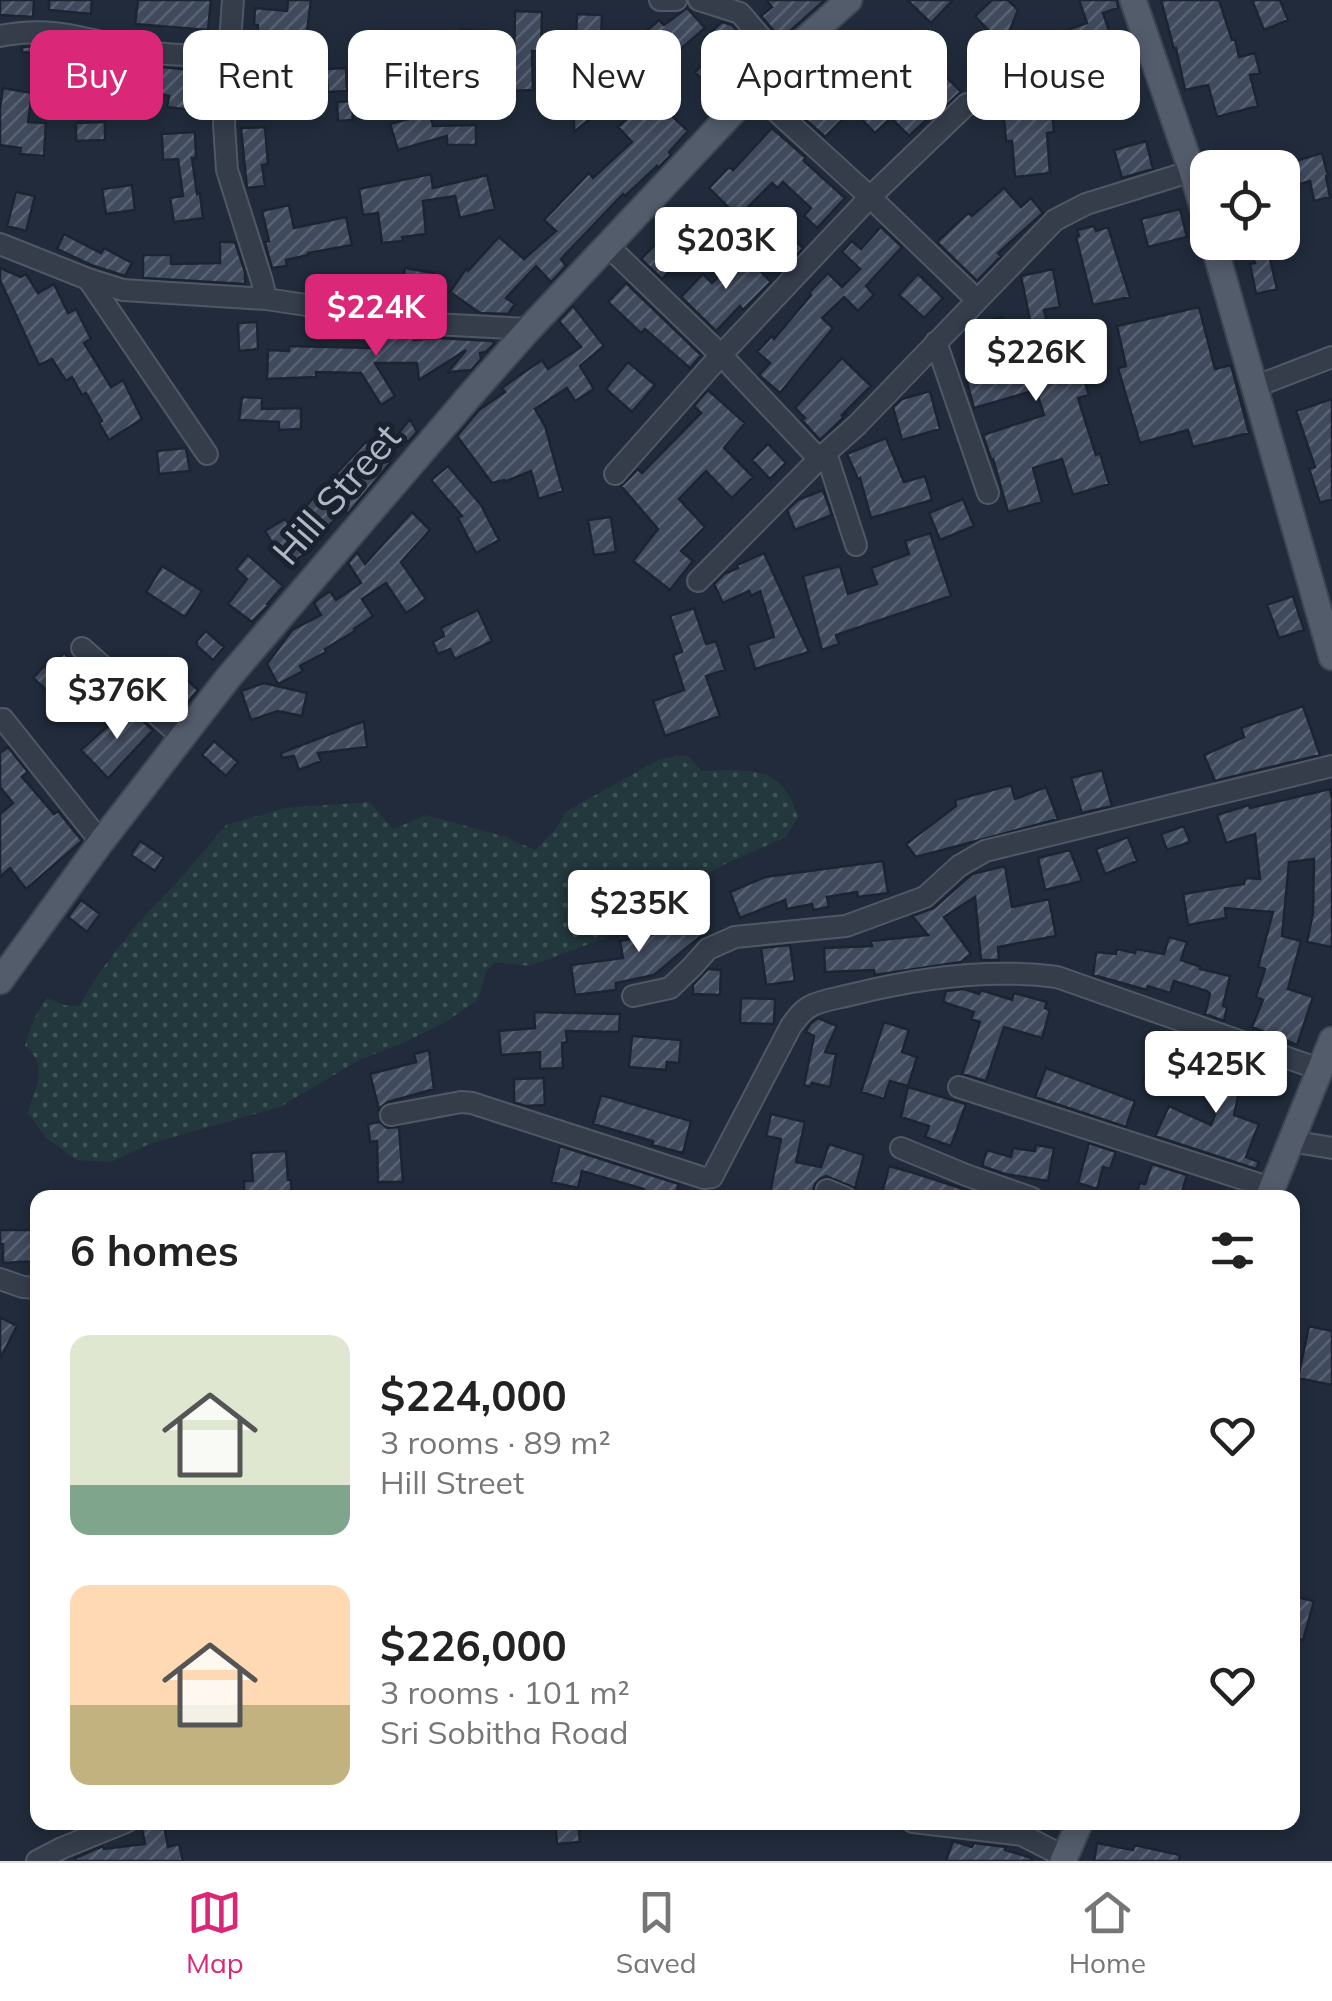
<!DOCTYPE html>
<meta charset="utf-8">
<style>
:root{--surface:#fff;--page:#f2f2f2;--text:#222;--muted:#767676;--line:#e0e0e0;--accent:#db2777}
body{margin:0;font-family:Mulish,sans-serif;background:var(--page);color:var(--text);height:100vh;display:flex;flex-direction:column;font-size:38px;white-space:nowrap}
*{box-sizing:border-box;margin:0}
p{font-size:32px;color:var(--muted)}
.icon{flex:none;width:55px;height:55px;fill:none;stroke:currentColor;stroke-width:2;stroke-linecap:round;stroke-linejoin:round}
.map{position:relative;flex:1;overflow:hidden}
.details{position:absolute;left:30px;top:1190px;width:1270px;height:640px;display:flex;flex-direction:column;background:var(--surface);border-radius:20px;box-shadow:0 5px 15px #0003}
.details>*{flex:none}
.hud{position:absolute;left:30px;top:30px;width:1272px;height:90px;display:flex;gap:20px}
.buttons{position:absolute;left:1190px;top:150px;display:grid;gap:20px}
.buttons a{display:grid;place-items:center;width:110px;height:110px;border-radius:20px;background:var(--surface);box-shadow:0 5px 15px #0003;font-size:50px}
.price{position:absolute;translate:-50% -85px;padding:0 22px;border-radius:10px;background:#fff;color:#222;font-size:32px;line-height:65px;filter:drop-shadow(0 2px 5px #0008)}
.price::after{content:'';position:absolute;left:50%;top:60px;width:30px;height:22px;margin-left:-15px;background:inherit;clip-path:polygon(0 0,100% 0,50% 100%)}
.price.selected{background:var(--accent);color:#fff}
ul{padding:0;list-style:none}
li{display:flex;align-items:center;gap:30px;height:250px;padding:0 40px}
li span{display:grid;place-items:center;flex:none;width:280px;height:200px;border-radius:20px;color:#555}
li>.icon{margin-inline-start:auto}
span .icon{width:120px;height:120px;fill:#fffc;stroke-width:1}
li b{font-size:42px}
h2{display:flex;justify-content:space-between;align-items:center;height:120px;padding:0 40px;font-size:42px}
.tag{padding:0 35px;border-radius:20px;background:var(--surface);box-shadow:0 5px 15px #0003;font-size:35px;line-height:90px}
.tag.selected{background:var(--accent);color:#fff}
.tab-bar{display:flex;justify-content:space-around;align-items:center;height:140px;border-top:2px solid var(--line);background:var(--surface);font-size:28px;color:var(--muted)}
.tab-bar a{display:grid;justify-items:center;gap:5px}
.tab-bar .selected{color:var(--accent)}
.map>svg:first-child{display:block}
.grass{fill:url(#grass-dots)}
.building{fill:url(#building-hatch);stroke:#1c2432;stroke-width:2.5}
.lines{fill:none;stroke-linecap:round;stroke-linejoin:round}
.minor-casing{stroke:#505866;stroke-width:24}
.major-casing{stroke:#3e4654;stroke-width:29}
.minor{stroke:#353d4b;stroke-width:20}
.major{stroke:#535c6b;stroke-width:25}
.labels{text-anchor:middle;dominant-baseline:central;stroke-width:10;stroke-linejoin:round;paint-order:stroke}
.street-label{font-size:38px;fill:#b0b8c7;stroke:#1a222f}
</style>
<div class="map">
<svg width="1332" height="1861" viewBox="0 0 1332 1861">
<defs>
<pattern id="grass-dots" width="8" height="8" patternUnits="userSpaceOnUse" patternTransform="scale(2.5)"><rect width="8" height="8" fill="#23383c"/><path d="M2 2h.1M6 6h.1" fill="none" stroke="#405357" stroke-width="1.8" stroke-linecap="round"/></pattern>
<pattern id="building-hatch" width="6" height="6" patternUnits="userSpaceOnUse" patternTransform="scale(2.5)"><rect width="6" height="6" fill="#404a5d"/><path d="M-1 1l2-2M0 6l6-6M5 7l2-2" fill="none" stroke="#596273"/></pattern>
</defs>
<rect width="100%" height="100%" fill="#212b3b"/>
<path class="grass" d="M687,755L702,771C748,770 782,763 798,817L786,837L723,865L674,892L603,939L529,966L495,962L486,972L478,1000L447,1021L403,1043L361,1059L280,1107L152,1143L111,1162L77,1160L47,1139L28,1113C35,1086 50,1067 25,1046C29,1029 36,1013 47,998L64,1005L79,1006L99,973L136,925L181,878L226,825L285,808L370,802L393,829L426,815L506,837L535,850L554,831L567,811L660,759Z"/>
<path class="building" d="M0,0H34L33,17L0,15Z
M49,0H92L91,14L49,10Z
M138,0H211L208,30L135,24Z
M288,0H311L305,47L257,42L258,25L254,24L255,8L287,11Z
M766,0H825L781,39L761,16L772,7Z
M907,0H953L931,23Z
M992,0H1008L1018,10L1009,32L1007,50L993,49L994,36L975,16Z
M1079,0H1117L1118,8L1103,13L1117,54L1073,69L1061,32L1087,23Z
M1161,0H1219L1232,40L1235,39L1239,57L1255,53L1260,73L1250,75L1258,106L1217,117L1208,85L1185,90L1176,48L1174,49Z
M1252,0H1280L1288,20L1264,30Z
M687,8L705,28L660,67L637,39L659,20L664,25Z
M515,11L542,12L541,51H532L533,90L510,91V87L397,90L396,60L421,59V65L458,66L460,29L489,31L488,62H514Z
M577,14L602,15L601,39L576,38Z
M722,22L732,25L761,59L722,100L695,72L717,51L704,38Z
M39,46L77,51L76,57L22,52V47Z
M862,56L893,89L926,56L961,92L935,116L933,114L909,136L891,118L875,133L857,115L872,101L845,73Z
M110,58L151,66L203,71L199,111L167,107L169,96L132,88L134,77L108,74Z
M346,68L347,91L328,92L326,69Z
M585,78L607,105L574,132V102H556Z
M72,82L91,87L82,120L62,114Z
M820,85L848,114L825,137L795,110Z
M3,88L32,93L28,122L46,123L44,156L20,154L21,148L0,145V108Z
M1045,91L1047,119H1053L1054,132L1047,133L1050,173L1015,177L1012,141H1006L1004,119L1022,117L1020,93Z
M652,97L688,131L669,152L671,155L658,168L657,166L625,196L623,194L561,259L566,266L551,282L536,266L506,298L515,304L508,314L480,313L450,292L466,269L468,271L499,237L524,259L556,231L544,220L589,173L593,178L632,142L618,127L633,113L635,115Z
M352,101L353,120L338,121L337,102Z
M430,113L433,126L476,125V145H447V136L398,150L390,124Z
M105,122V140L76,141V123Z
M265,127L268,164L262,165L265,186L247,188L241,128Z
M772,128L805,157L804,161L845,198L817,228L804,216L811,208L783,182L778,188L772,183L738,217L709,188L729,167L733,170Z
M195,132L196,158H192L197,194L200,193L203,218L174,222L170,198L183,196L178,159L163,160L162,134Z
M1146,141L1153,169L1122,178L1114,150Z
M1244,152L1247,160L1271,152L1277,168H1208L1207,165Z
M1322,153L1328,176H1326L1330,197L1314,201L1310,181L1296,185L1289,163Z
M431,174L433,188L487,175L495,209L460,218L455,196L423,201L426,234L402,237L403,241L382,243L378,213L363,215L359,189Z
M132,185L135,210L106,214L102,189Z
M1004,188L1021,207L1031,198L1043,213L998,253L1001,256L977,281L937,242L968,213L972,216Z
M16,192L35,196L26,231L7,226Z
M289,205L294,228L346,217L352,245L308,253V255L286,260L287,266L272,268L267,250L265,242L269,241L262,211Z
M691,209L718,237L700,254L693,247L662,279L641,259Z
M1180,209L1187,237L1148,247L1141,219Z
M1094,226L1096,231L1108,227L1130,297L1093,305L1076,237L1079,236L1077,230Z
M881,227L902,247L866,286L874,295L858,311L844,297L822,318L833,328L780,393L759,375L770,363L757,352L772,336L774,339L811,295L809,293L828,273L842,287L860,269L842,252L852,241L861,249Z
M64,234L101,253L104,248L132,263L125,276L91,265L57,249Z
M788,234L803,248L790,262L775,249Z
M220,242H235L245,272V284L143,278V255H171V264L220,263Z
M1247,242H1266L1277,289L1256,294L1250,264L1255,263Z
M743,253L771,282L743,310L740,306L716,331L681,297L703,274L712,283Z
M0,268L21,277L26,274L38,293L54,284L68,313L76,309L91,339L84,343L111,387L123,380L142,419L109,440L99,423L102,421L86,393L82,395L72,377L66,381L52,359L39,365L0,280Z
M405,268L434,273L430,305L400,300Z
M1053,269L1060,307L1044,310L1059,371L1079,364L1089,395L1078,398L1096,455L1100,453L1109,484L1073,495L1062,459L1033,468L1042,502L1008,512L993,459H991L983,435L1044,415L1036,390L974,408L967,382L992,375L979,323L1003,317L1007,336L1032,330L1021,276Z
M918,274L943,298L924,318L899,295Z
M335,279L338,296L318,293L317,283Z
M626,283L701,355L690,368L645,329L641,333L608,302Z
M383,284L398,288L395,303L380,299Z
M573,306L604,346L580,366L594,389L575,401L567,388L535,409L545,426L563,491L539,499L531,471L504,482V480L492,483L457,436L479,410L505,392L502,388L520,375L542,360L548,369L581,347L559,321Z
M1199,307L1215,369L1231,365L1249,433L1193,447L1188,430L1140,443L1118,368L1126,366L1117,326Z
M257,322L258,349L239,351L238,323Z
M371,336L414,337V340L437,338L493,341L494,344L486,352L480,353L481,359L471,370L448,372L466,350L419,380L417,363H375L395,396L381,405L361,373L316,372V377L267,379L268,350L289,351V346L371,348Z
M842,358L871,386L841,416L847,414L820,440L802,420L805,418L795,408Z
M628,362L655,385L632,412L606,389Z
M708,390L745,423L724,448L753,477L732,498L706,471L679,499L705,527L681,551L693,561L670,590L633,561L658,529L621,486L638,469L642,473L701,413L694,406Z
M930,391L940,429L902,440L893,407L902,399Z
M242,397L262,398V409L301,408V429L279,430V422L239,420Z
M1332,399V499L1320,503L1309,469L1315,467L1296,411Z
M410,419L417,432L408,442L398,434Z
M886,438L904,482L925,476L932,500L871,518L860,478L858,479L847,454Z
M366,442L390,463L348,514L344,510L305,551L306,553L286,566L265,531L285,519L289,524Z
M768,444L786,463L770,479L752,460Z
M186,448L190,471L159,474L157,451Z
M448,466L481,505L499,540L476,553L458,518L462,516L431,480Z
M823,490L832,515L795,530L787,510L798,500Z
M963,499L974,526L940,540L929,513Z
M412,512L430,530L401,562L426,599L406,613L386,583L362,599L373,616L354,629L355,631L325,649L326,652L300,666L303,671L278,684L267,664L292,630L321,615L314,603L317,600L330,591L336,600L361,583L348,563L357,552L365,564Z
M611,517L616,552L594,555L588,520Z
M930,533L951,596L836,635L839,644L822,650L803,576L840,566L848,594L877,584L871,568L909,554L905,541Z
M764,553L809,652L755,669L748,645L774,637L760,591L751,596L749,591L723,603L714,584L724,574L738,568L737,565Z
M248,555L283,586L267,604L269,605L252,622L228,604L247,579L236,569Z
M162,566L202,591L185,617L146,592Z
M1293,596L1304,630L1279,638L1267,605Z
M694,608L706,644L716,641L725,670L706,676L720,716L665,736L653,701L684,690L673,655L682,652L670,616Z
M478,610L492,641L455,659L450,649L438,654L433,642L444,636L441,628Z
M206,631L224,647L213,660L197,646V641Z
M64,653L79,667L53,696L33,678L44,666L48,670Z
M174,668L198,690L178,715L153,693Z
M264,683L307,693L302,716L278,711L251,720L241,691Z
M1303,706L1320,755L1215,781L1204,755L1244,737L1241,728Z
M128,708L153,730L108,778L81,750Z
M364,721L367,747L318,753L321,761L299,770L294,756L282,758L281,753Z
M214,741L238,762L226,776L202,755Z
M8,747L28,772L22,777L54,814L58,811L82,841L26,889L10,868L0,877V814L13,803L0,787V753Z
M1102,770L1112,806L1082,813L1071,778Z
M1011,785L1015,799L1046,787L1058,819L916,857L906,844L956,806L955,800Z
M1330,789L1332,799V947L1307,942L1313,913L1314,859L1289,862L1282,936L1301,941L1288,989L1313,997L1297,1045L1252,1027L1263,1000L1256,997L1265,969L1258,967L1273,912L1225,908L1226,918L1188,925L1183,894L1244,884L1245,878L1260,879L1255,834L1226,843L1217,815L1249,805L1250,808Z
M1184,826L1190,842L1167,850L1161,834Z
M1128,837L1137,861L1105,874L1096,849Z
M140,841L164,857L155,871L131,855Z
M1070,850L1082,881L1045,890L1038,858Z
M883,861L888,893L858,897L857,892L827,897L829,907L813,910L812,904L787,909L785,900L740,918L730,892L765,877Z
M1005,866L1012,907L1049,899L1056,936L998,947L999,960H981L975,897L944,917L971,954L961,962L875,975L874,970L825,972L824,948L872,946L871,941L928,935L912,916L934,908L972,874Z
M81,900L100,914L87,932L68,917Z
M677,904L702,935L654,975L616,983V990L575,995L571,965L623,958L620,941L660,933L653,924Z
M1169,937L1187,942L1181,960L1201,967L1200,969L1230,976L1223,1006L1227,1007L1224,1021L1205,1014L1210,994L1207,991L1174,981L1170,993L1148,986L1147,990L1093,975L1096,952L1116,954L1117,949L1135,953L1136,949L1164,954Z
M790,945L795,981L766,985L761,948Z
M708,969L721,970L720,995L693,994V985Z
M964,989L979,994L981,990L1012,1000L1014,993L1047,1002L1045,1008L1050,1010L1042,1038L1004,1027L986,1081L962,1074L980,1022L971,1019L974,1012L943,1002L946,991Z
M741,998L775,999L774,1024L740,1023Z
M534,1012L620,1014L619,1032L566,1031L567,1042L562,1043L563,1068L540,1069V1052L501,1055L499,1031L535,1028Z
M818,1018L837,1026L825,1052L836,1054L830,1087L812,1083L810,1087L804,1085L814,1036L806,1032L810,1024Z
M884,1022L909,1030L902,1052L917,1057L908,1086L890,1081L884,1099L861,1092Z
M632,1036L681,1040L679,1063L667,1062L666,1070L629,1067Z
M1155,1041L1182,1049L1170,1091L1143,1083Z
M429,1050L434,1089L388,1102L379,1109L370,1074L416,1062L414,1054Z
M1209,1052L1246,1060L1234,1115L1259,1124L1246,1157L1259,1162L1256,1169L1155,1136L1169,1106L1211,1125L1223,1094L1200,1089Z
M1046,1068L1135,1101L1126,1127L1035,1097Z
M544,1078L545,1105L525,1106L514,1102V1079Z
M908,1087L966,1104L951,1146L925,1137L929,1126L901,1117Z
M601,1095L691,1121L683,1153L652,1145L653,1141L593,1124Z
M771,1114L805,1122L796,1162L821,1167L829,1144L864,1155L855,1188L826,1176L820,1179L815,1184L813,1191L816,1198H769L781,1139L766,1136Z
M380,1122L387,1128L399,1127L403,1182H378L377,1141L370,1142L368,1124Z
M1089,1143L1116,1152L1110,1169L1103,1167L1097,1189L1078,1183Z
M1036,1145L1054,1148L1048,1181L1005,1174L982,1166L987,1150L1011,1157L1013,1148L1035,1151Z
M560,1146L679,1184L674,1198H641L644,1189L582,1171L578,1188L551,1182Z
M286,1151L288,1180H291L292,1198H244V1181H253L251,1153Z
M1152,1164L1187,1175L1180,1198H1135L1140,1183L1145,1184Z
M889,1166L914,1173L988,1197L881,1198Z
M0,1230H32V1243L38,1244V1261L3,1263V1244H0Z
M0,1317L17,1326L0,1359Z
M1309,1326L1332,1331V1385L1298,1378Z
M1292,1596L1314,1601L1303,1640L1292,1637Z
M555,1822H578L580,1842L557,1844Z
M164,1825L168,1847L179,1844L183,1861H76L75,1858L103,1846L104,1849L145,1844L142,1829Z
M953,1841L972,1847L974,1843L1006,1847L1005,1850L1032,1858L1031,1861H946Z
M1097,1843L1133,1850L1134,1845L1180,1855L1179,1861H1094Z"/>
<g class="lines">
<defs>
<path id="minor" d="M233,0L224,125L227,170L262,281L266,299
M660,0H676
M699,0L740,13L781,61
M0,36C59,25 87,41 142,51C171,56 200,56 230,55
M967,104L870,197L976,299
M0,244L88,279L123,290L266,299L434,324L529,329
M607,245L721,355L819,459
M88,279L207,454
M936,342L988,493
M1254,387L1332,357
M826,453L856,545
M615,474L721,355L870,197L754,91
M698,581L819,459L857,425L1055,220L1086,204L1192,171
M82,648L181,736
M3,719L101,842
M633,996L670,988L692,967L708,949L735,937L846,926L925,897L959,866L985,851L1332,766
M959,1087L1271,1188
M391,1115L461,1102L472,1103L704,1178L712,1177L791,1026C797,1018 803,1009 813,1005C824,1000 838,998 850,995C917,978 989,968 1057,977L1319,1069
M1290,1141L1332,1148
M901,1148L966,1175L1032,1198
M827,1190L846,1198
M0,1279L23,1287L38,1288
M913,1822L1022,1835L1065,1857
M37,1861L62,1848L126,1822"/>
<path id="major" d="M1133,0L1192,171L1208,225
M1213,242L1332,657
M0,981L101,842L228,678L467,399L529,329L781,61L849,0
M1268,1198L1332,1040
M1063,1861L1080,1822"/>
</defs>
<use href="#minor" class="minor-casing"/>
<use href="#major" class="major-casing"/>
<use href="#minor" class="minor"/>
<use href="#major" class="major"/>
</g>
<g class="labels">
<g class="street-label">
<text transform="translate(336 494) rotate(-49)">Hill Street</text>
</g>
</g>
</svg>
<div class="buttons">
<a><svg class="icon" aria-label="locate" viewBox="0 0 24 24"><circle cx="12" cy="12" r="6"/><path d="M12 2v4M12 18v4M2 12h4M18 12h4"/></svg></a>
</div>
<b class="price" style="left:726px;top:292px">$203K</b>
<b class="price selected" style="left:376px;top:359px">$224K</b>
<b class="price" style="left:1036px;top:404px">$226K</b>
<b class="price" style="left:117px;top:742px">$376K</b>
<b class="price" style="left:639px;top:955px">$235K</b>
<b class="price" style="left:1216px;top:1116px">$425K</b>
<div class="hud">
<a class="tag selected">Buy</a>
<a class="tag">Rent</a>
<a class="tag">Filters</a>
<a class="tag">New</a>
<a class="tag">Apartment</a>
<a class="tag">House</a>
</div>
<section class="details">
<h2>6 homes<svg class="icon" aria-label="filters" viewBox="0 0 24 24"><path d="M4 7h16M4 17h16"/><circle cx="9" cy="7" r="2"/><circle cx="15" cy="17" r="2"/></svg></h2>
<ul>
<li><span style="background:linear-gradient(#dfe7d0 75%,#7fa58c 0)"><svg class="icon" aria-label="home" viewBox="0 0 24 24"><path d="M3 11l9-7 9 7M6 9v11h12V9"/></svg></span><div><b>$224,000</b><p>3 rooms · 89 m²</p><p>Hill Street</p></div><svg class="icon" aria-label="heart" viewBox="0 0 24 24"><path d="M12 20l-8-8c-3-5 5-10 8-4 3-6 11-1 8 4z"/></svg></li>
<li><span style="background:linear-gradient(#ffd9b3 60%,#c2b280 0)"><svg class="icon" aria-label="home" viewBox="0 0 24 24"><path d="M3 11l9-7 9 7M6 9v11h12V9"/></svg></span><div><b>$226,000</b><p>3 rooms · 101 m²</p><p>Sri Sobitha Road</p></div><svg class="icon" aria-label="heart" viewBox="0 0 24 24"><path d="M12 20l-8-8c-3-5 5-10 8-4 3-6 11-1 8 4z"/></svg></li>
</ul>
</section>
</div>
<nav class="tab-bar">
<a class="selected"><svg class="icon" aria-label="map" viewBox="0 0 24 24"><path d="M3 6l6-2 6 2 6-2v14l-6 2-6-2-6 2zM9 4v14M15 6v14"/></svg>Map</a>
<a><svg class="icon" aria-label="saved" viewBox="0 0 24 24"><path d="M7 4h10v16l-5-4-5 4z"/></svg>Saved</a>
<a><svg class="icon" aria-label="home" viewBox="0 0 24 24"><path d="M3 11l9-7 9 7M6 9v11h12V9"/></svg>Home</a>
</nav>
